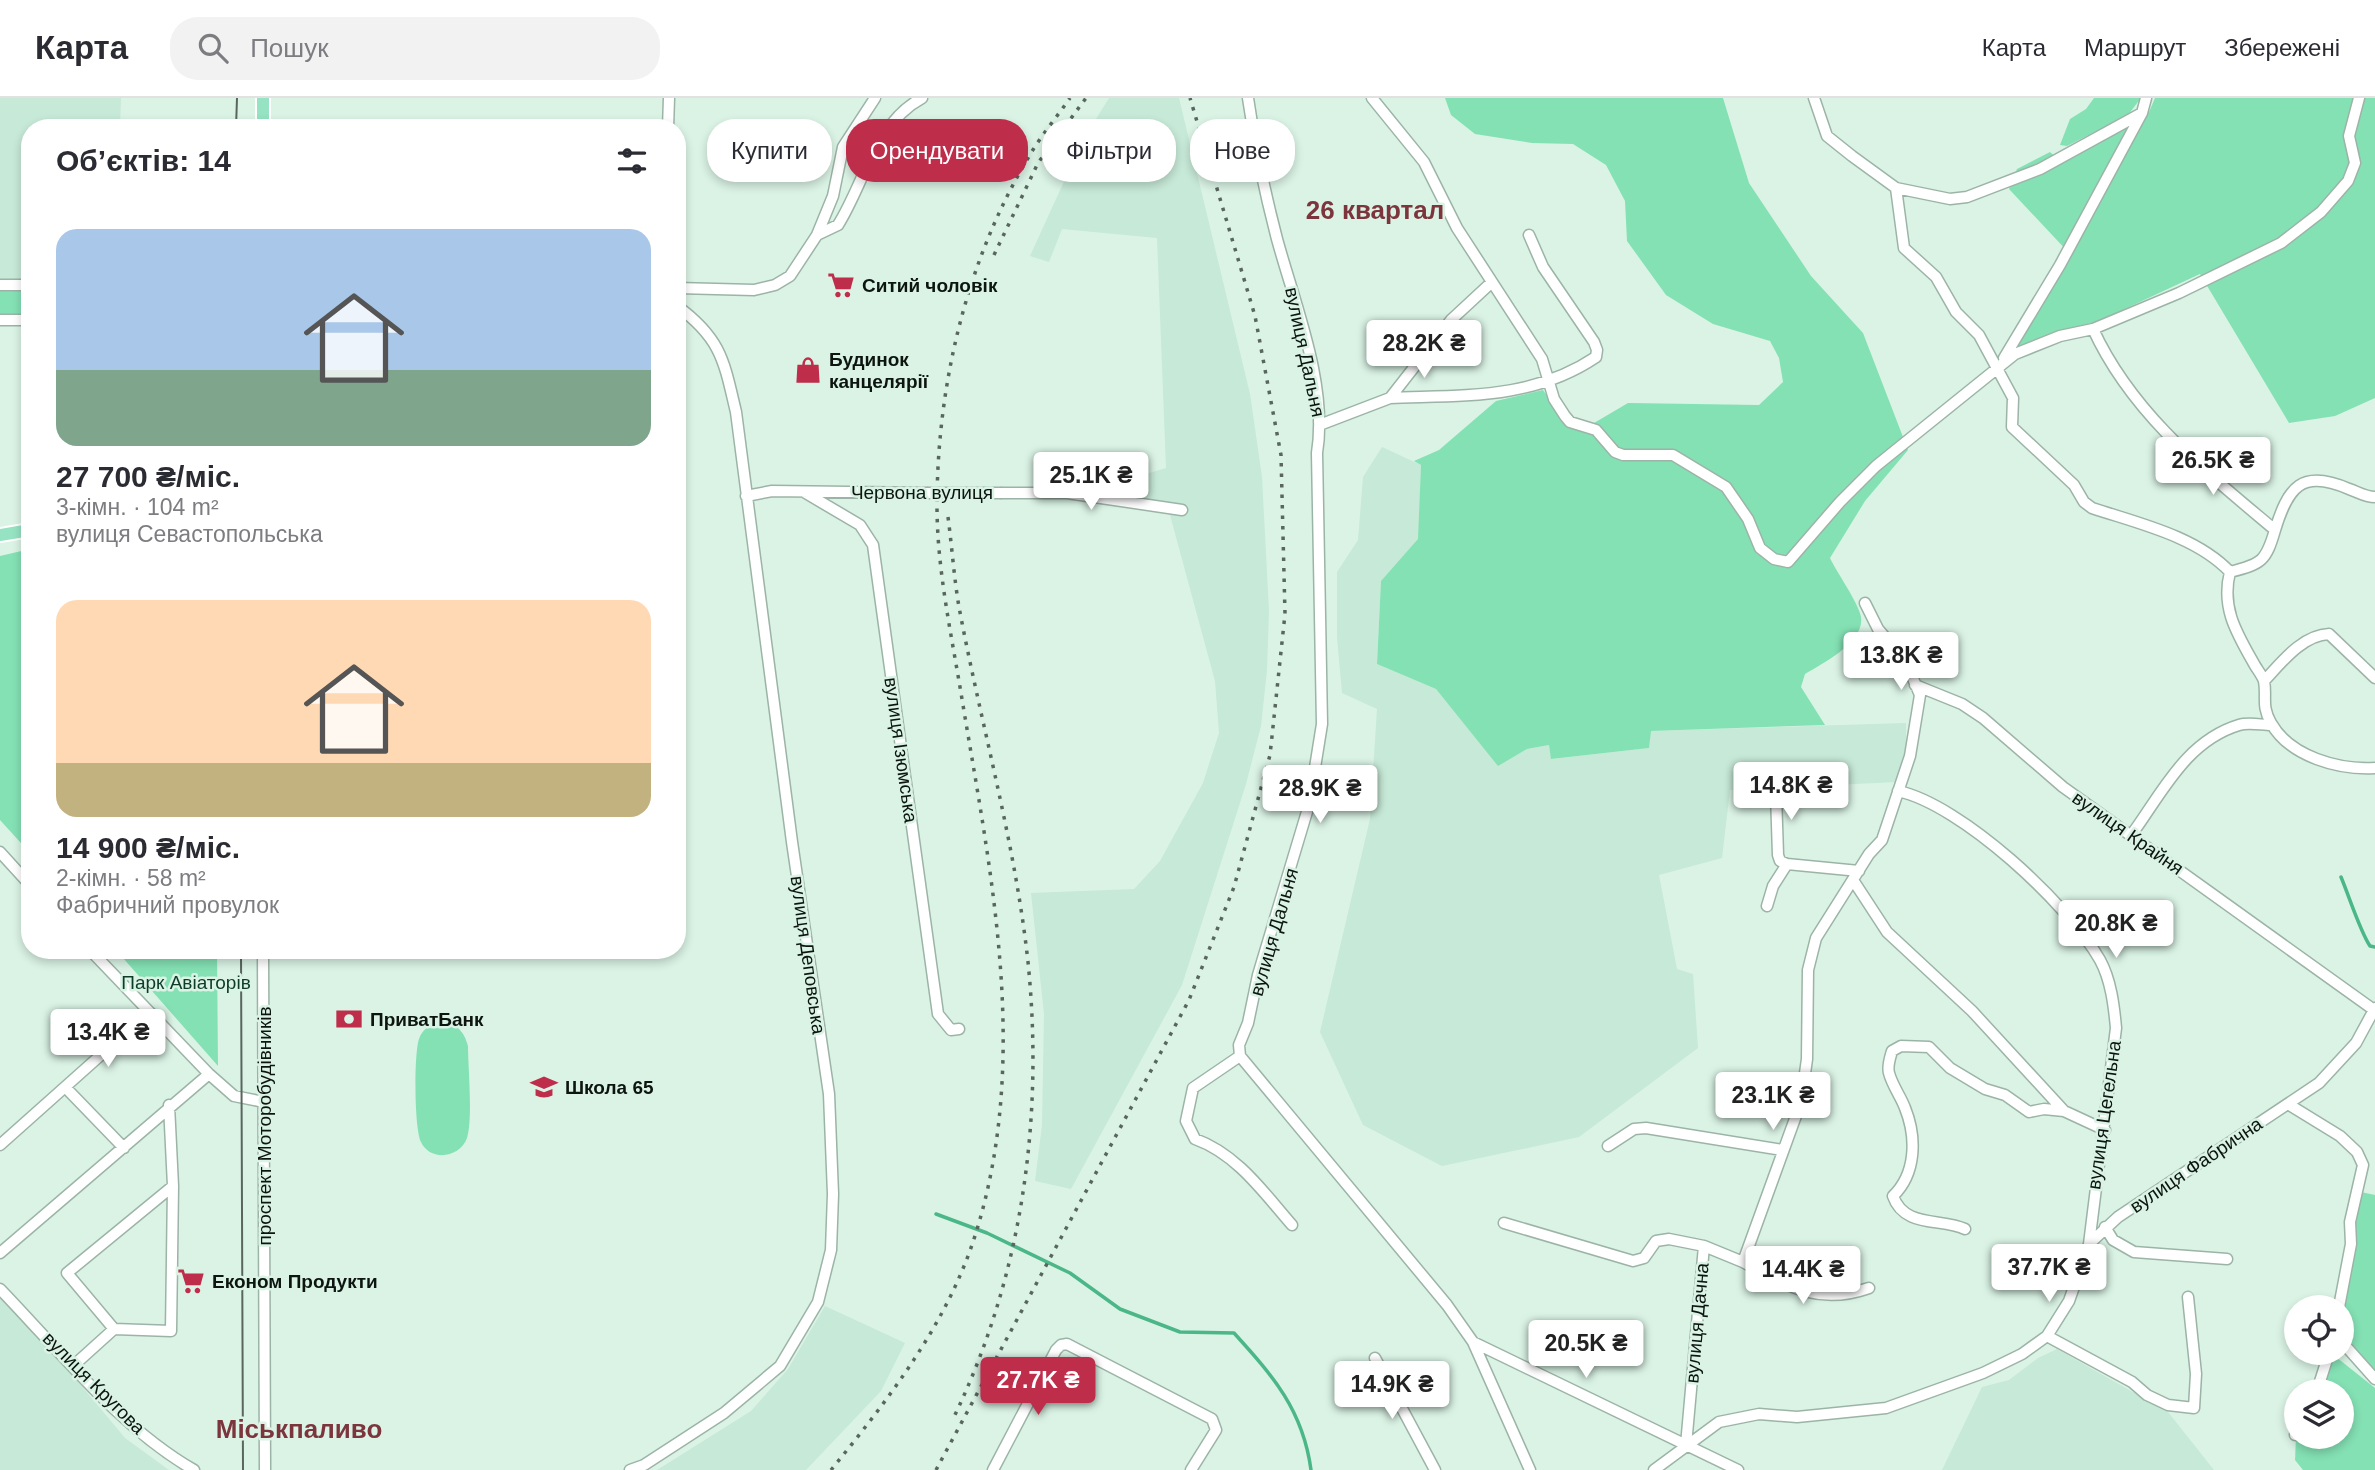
<!DOCTYPE html>
<html lang="uk">
<meta charset="utf-8">
<style>
:root{--surface:#fff;--page:#f2f2f3;--text:#2b2b33;--muted:#7c7c81;--line:#e1e1e2;--accent:#be2d4a}
body{margin:0;font-family:Helvetica,sans-serif;background:var(--page);color:var(--text);height:100vh;display:flex;flex-direction:column;font-size:26px;white-space:nowrap}
*{box-sizing:border-box;margin:0}
p{font-size:23px;color:var(--muted)}
.icon{flex:none;width:38px;height:38px;fill:none;stroke:currentColor;stroke-width:2;stroke-linecap:round;stroke-linejoin:round}
.map{position:relative;flex:1;overflow:hidden}
.panel{position:absolute;left:21px;top:21px;width:665px;height:840px;display:flex;flex-direction:column;background:var(--surface);border-radius:28px;box-shadow:0 4px 10px #0003}
.panel>*{flex:none}
.guide{position:absolute;left:707px;top:21px;width:665px;height:63px;display:flex;gap:14px}
.tools{position:absolute;left:2284px;top:1197px;display:grid;gap:14px}
.tools a{display:grid;place-items:center;width:70px;height:70px;border-radius:50%;background:var(--surface);box-shadow:0 4px 10px #0003;font-size:35px}
.price{position:absolute;translate:-50% -60px;padding:0 16px;border-radius:7px;background:#fff;color:#222;font-size:23px;line-height:46px;filter:drop-shadow(0 2px 4px #0008)}
.price::after{content:'';position:absolute;left:50%;top:42px;width:21px;height:16px;margin-left:-10px;background:inherit;clip-path:polygon(0 0,100% 0,50% 100%)}
.price.on{background:var(--accent);color:#fff}
ul{padding:0;list-style:none}
li{display:grid;align-content:center;gap:14px;height:371px;padding:0 35px}
li span{display:grid;place-items:center;height:217px;border-radius:21px;color:#555}
li>.icon{margin-inline-start:auto}
span .icon{width:126px;height:126px;fill:#fffc;stroke-width:1}
li b{font-size:30px}
h2{display:flex;justify-content:space-between;align-items:center;height:84px;padding:0 35px;font-size:30px}
.chip{padding:0 24px;border-radius:28px;background:var(--surface);box-shadow:0 4px 10px #0003;font-size:24px;line-height:63px}
.chip.on{background:var(--accent);color:#fff}
header{display:flex;align-items:center;gap:42px;box-sizing:border-box;height:98px;padding:0 35px;background:var(--surface);border-bottom:2px solid var(--line)}
header strong{font-size:33px}
nav{display:flex;gap:38px;margin-inline-start:auto;font-size:24px}
.search{width:490px;height:63px;background:var(--page);display:flex;align-items:center;gap:18px;box-sizing:border-box;padding:0 24px;border-radius:28px;color:var(--muted);font-size:26px}
.map>svg:first-child{display:block}
.built{fill:#c7e9d7}
.green{fill:#84e1b4}
.lines{fill:none;stroke-linecap:round;stroke-linejoin:round}
.stream{stroke:#4bb788;stroke-width:3.5}
.minor-casing{stroke:#9cb4a7;stroke-width:13}
.major-casing{stroke:#fff;stroke-width:16}
.minor{stroke:#fff;stroke-width:10}
.major{stroke:#95e3c2;stroke-width:12}
.tram{stroke:#58665e;stroke-width:2}
.rail{stroke:#58665e;stroke-width:3.5;stroke-dasharray:3.5 7;stroke-linecap:butt}
.minor-bridge-casing{stroke:#9cb4a7;stroke-width:13;stroke-linecap:butt}
.minor-bridge{stroke:#fff;stroke-width:10}
.labels{text-anchor:middle;dominant-baseline:central;stroke-width:5;stroke-linejoin:round;paint-order:stroke}
.poi-label{font-size:19px;font-weight:bold;fill:#0c1510;stroke:#daf3e5;text-anchor:start}
.street-label{font-size:19px;fill:#0c1510;stroke:#daf3e5}
.park-label{font-size:19px;fill:#0d3c29;stroke:#daf3e5}
.district-label{font-size:26px;font-weight:bold;fill:#7c353d;stroke:#daf3e5}
</style>
<header>
<strong>Карта</strong>
<div class="search"><svg class="icon" aria-label="search" viewBox="0 0 24 24"><circle cx="10" cy="10" r="6"/><path d="M15 15l6 6"/></svg>Пошук</div>
<nav><a>Карта</a><a>Маршрут</a><a>Збережені</a></nav>
</header>
<div class="map">
<svg width="2375" height="1372" viewBox="0 0 2375 1372">
<rect width="100%" height="100%" fill="#daf3e5"/>
<path class="built" d="M0,0H121L120,30H30V185H0Z
M1109,0H1179L1250,296L1262,379L1269,513L1267,572L1261,628L1246,686L1182,887L1071,1091L1035,1083L1042,1027L1044,916L1031,795L1134,791L1160,763L1203,685L1219,635L1215,583L1170,417L1161,405L1139,401V378L1166,370L1157,140L1062,131L1049,164L1030,158L1083,42Z
M1382,349L1421,367L1419,441L1381,483L1377,566L1436,591L1498,667L1527,651L1549,647L1552,661L1649,650L1650,633L1906,625V654L1897,684L1730,692L1722,760L1659,777L1677,871L1693,876L1698,950L1579,1039L1442,1068L1363,1027L1320,934L1370,721L1377,611L1342,595L1337,539V474L1358,442L1363,379Z
M0,1198L49,1249L125,1340L169,1372H0Z
M825,1208L905,1245L881,1293L806,1372H657L751,1313L788,1271Z
M2057,1251L2168,1314L2214,1372H1942L1982,1289L2009,1282L2038,1260Z"/>
<path class="green" d="M1445,0H1723L1749,85L1811,178L1863,235L1908,352L1865,403L1830,460C1837,475 1858,504 1861,519C1865,544 1822,566 1805,576L1801,589L1825,627L1651,633L1649,650L1551,661L1549,647L1527,651L1498,668L1436,591L1377,566L1381,483L1418,441L1421,367L1414,363L1439,352L1496,303L1543,292L1565,324L1587,336L1594,325L1628,305L1759,307L1783,284L1779,260L1770,243L1713,226L1666,197L1627,143L1625,103L1606,67L1573,46L1532,45L1475,36L1451,17Z
M2094,0H2141L2128,17L2067,48L2060,47L2070,21L2086,11Z
M2155,0H2375V300L2335,318L2289,325L2200,176L2099,223L2058,234L2015,252L2070,156L2009,91L2017,71L2050,54L2061,64L2149,14Z
M0,191H30V218H0Z
M30,451V755L0,722V458Z
M116,852H217L218,968Z
M438,924C455,924 464,932 468,948C468,970 473,1021 467,1040C460,1060 430,1064 421,1044C414,1030 414,955 419,941C422,932 429,927 438,924Z
M2361,1094L2375,1097V1274L2342,1249L2341,1209Z
M2331,1255L2375,1290V1372H2303L2295,1362L2296,1339H2342V1293H2316Z"/>
<g class="lines">
<path class="stream" d="M2341,779C2349,798 2360,833 2370,848L2375,849
M936,1116L987,1135L1070,1175L1120,1211L1180,1234L1234,1235C1273,1278 1303,1312 1311,1372"/>
<defs>
<path id="minor" d="M1248,0C1255,48 1265,95 1277,141C1295,207 1328,287 1317,355L1322,626L1309,707L1258,877L1248,925L1239,947L1240,958L1447,1207L1473,1244L1530,1372
M1372,0L1424,64L1457,130L1542,261L1554,301L1565,318L1570,324L1596,332L1615,354L1623,357H1673L1726,389L1748,421L1760,450L1774,461L1788,464L1840,404L1876,368L2015,256L2060,238L2093,231L2179,195L2281,145L2321,114L2348,83L2355,65L2349,38L2359,0
M1814,0L1827,38L1852,58L1896,90L1950,101L1967,99L2040,71L2142,15
M668,30L669,0
M1896,90L1904,150L1936,179L1956,214L1979,237L2013,300L2012,329L2074,387L2084,404L2092,410C2137,425 2196,438 2230,474
M817,137L833,98L843,49L875,0
M0,187H30
M677,190L754,192L775,187L790,178L817,137L838,127C864,86 875,25 922,0
M0,222H30
M2093,231C2132,316 2205,373 2275,432C2288,390 2301,370 2349,391C2358,394 2365,399 2375,399
M2004,260L2060,167L2142,15L2146,0
M1390,300C1463,297 1532,302 1596,259L1597,252L1594,244L1543,169L1529,137
M1322,326L1390,300L1451,222L1492,184
M804,394L860,427L873,447L938,916L951,932L959,931
M1002,395H1067L1182,412
M746,398L772,393L927,395
M2230,474C2221,509 2236,534 2253,564C2256,570 2262,577 2264,583C2267,598 2261,608 2271,625C2290,659 2339,672 2375,670
M2230,474C2262,466 2266,463 2275,432
M2264,583C2281,565 2302,537 2329,536L2375,580
M1915,587L1962,606L1983,620L2063,689L2374,912
M1898,693C1962,707 2068,806 2100,862C2111,882 2114,908 2116,930L2089,1146
M1776,696L1778,757L1780,763L1787,766
M2132,736C2162,695 2186,643 2239,627C2249,624 2261,627 2271,627
M0,754L30,787
M1853,782L1887,834L1972,913L2064,1013L2105,1032
M1767,808L1773,788L1787,766L1859,773
M90,852L209,976L234,998L264,1004
M263,852L265,1372
M1240,958L1193,990L1186,1023L1195,1041C1237,1056 1264,1095 1292,1127
M65,989L130,931
M2288,1006L2340,1038L2357,1054L2363,1067L2350,1124L2351,1146L2339,1209
M0,1047L65,989L124,1050
M1608,1048L1634,1031L1646,1030L1782,1052
M1504,1125L1633,1163L1644,1160L1656,1143L1669,1141L1704,1148
M2105,1129L2113,1142L2134,1154L2227,1161
M1965,1131C1941,1120 1904,1130 1893,1098C1916,1076 1917,1040 1905,1010C1901,999 1892,987 1889,975C1887,968 1890,960 1892,953L1901,948L1929,949L1950,970L1985,991L2005,997L2029,1014L2044,1011L2064,1013
M0,1155L209,976
M1743,1164C1787,1188 1818,1208 1869,1190
M0,1191C60,1253 119,1329 194,1372
M114,1231L67,1175L173,1088
M2047,1238L2132,1284L2147,1297L2168,1307L2194,1310L2196,1276L2188,1199
M1473,1244L1738,1372
M2342,1244L2375,1281
M1375,1260L1435,1372
M73,1268L114,1231L171,1233L173,1088L169,1007
M2317,1293L2329,1255
M2295,1337H2296
M1686,1347L1704,1148L1743,1164L1801,1004L1807,961L1808,872L1816,840L1869,756L1882,742L1910,658L1920,597L1906,564L1878,531L1865,505
M630,1372L644,1367L724,1315L780,1268L818,1204L831,1152L833,1096L829,996L792,744L736,314C724,264 722,241 677,208
M993,1372L1056,1252L1061,1247L1067,1246L1212,1321L1216,1332L1191,1372
M1654,1372L1719,1324L1759,1316L1797,1319L1886,1310L1983,1275L2022,1256L2047,1238L2069,1203L2089,1146L2118,1119L2319,985L2356,945L2375,910"/>
<path id="major" d="M263,0V30
M0,437L30,432"/>
</defs>
<use href="#minor" class="minor-casing"/>
<use href="#major" class="major-casing"/>
<use href="#minor" class="minor"/>
<use href="#major" class="major"/>
<path class="tram" d="M236,30L237,0
M241,852L243,1372"/>
<path class="rail" d="M994,157L1038,65L1086,0
M948,419C952,449 954,480 959,509C981,627 1015,744 1028,864C1044,1022 1022,1180 952,1323
M831,1372C887,1303 944,1230 973,1144C1033,962 990,773 960,589C950,530 937,468 937,408C937,288 966,164 1028,60C1040,39 1056,20 1070,0
M936,1372L1189,902L1234,789L1270,657L1285,516L1281,357L1255,218L1190,0"/>
<defs>
<path id="minor-bridge" d="M927,395H1002"/>
</defs>
<use href="#minor-bridge" class="minor-bridge-casing"/>
<use href="#minor-bridge" class="minor-bridge"/>
</g>
<defs>
<symbol id="supermarket-bare" viewBox="-9 -9 18 18"><path d="M-6-5.5h2.5l.6 2H6L4.5 2H-2.5L-4.4-4H-6ZM-1.5 3.2a1.3 1.3 0 1 0 .1 0ZM3 3.2a1.3 1.3 0 1 0 .1 0Z" fill="#be2d4a" stroke="#daf3e5" stroke-width="2.5" paint-order="stroke"/></symbol>
<symbol id="shop-bare" viewBox="-9 -9 18 18"><path d="M-5-2.5h2.3a2.7 3.5 0 0 1 5.4 0H5L5.5 6h-11ZM-1.5-2.5h3a1.5 2.3 0 0 0-3 0Z" fill="#be2d4a" stroke="#daf3e5" stroke-width="2.5" paint-order="stroke"/></symbol>
<symbol id="bank-bare" viewBox="-9 -9 18 18"><path d="M-6-4H6V4H-6ZM0-2.3a2.3 2.3 0 1 0 0 4.6a2.3 2.3 0 1 0 0-4.6Z" fill="#be2d4a" stroke="#daf3e5" stroke-width="2.5" paint-order="stroke"/></symbol>
<symbol id="school-bare" viewBox="-9 -9 18 18"><path d="M0-5L7-2L0 1L-7-2ZM-4 1L0 2.5L4 1V4Q0 6-4 4Z" fill="#be2d4a" stroke="#daf3e5" stroke-width="2.5" paint-order="stroke"/></symbol>
</defs>
<g fill-rule="evenodd">
<use href="#supermarket-bare" x="822" y="168" width="38" height="38"/>
<use href="#shop-bare" x="789" y="253" width="38" height="38"/>
<use href="#bank-bare" x="330" y="902" width="38" height="38"/>
<use href="#school-bare" x="525" y="970" width="38" height="38"/>
<use href="#supermarket-bare" x="172" y="1164" width="38" height="38"/>
</g>
<g class="labels">
<g class="poi-label">
<text x="862" y="187">Ситий чоловік</text>
<text x="829" y="261">Будинок<tspan x="829" dy="22">канцелярії</tspan></text>
<text x="370" y="921">ПриватБанк</text>
<text x="565" y="989">Школа 65</text>
<text x="212" y="1183">Економ Продукти</text>
</g>
<g class="street-label">
<text transform="translate(1305 254) rotate(78)">вулиця Дальня</text>
<text x="922" y="394">Червона вулиця</text>
<text transform="translate(901 652) rotate(82)">вулиця Ізюмська</text>
<text transform="translate(2128 735) rotate(35)">вулиця Крайня</text>
<text transform="translate(1274 834) rotate(-74)">вулиця Дальня</text>
<text transform="translate(808 857) rotate(82)">вулиця Деповська</text>
<text transform="translate(2104 1017) rotate(-82)">вулиця Цегельна</text>
<text transform="translate(264 1028) rotate(-90)">проспект Моторобудівників</text>
<text transform="translate(2196 1067) rotate(-34)">вулиця Фабрична</text>
<text transform="translate(1697 1225) rotate(-85)">вулиця Дачна</text>
<text transform="translate(94 1285) rotate(45)">вулиця Кругова</text>
</g>
<g class="park-label">
<text x="186" y="884">Парк Авіаторів</text>
</g>
<g class="district-label">
<text x="1375" y="112">26 квартал</text>
<text x="299" y="1331">Міськпаливо</text>
</g>
</g>
</svg>
<div class="tools">
<a><svg class="icon" aria-label="locate" viewBox="0 0 24 24"><circle cx="12" cy="12" r="6"/><path d="M12 2v4M12 18v4M2 12h4M18 12h4"/></svg></a>
<a><svg class="icon" aria-label="layers" viewBox="0 0 24 24"><path d="M12 4l9 5-9 5-9-5zM3 14l9 5 9-5"/></svg></a>
</div>
<b class="price" style="left:1424px;top:282px">28.2K ₴</b>
<b class="price" style="left:2213px;top:399px">26.5K ₴</b>
<b class="price" style="left:1091px;top:414px">25.1K ₴</b>
<b class="price" style="left:1901px;top:594px">13.8K ₴</b>
<b class="price" style="left:1791px;top:724px">14.8K ₴</b>
<b class="price" style="left:1320px;top:727px">28.9K ₴</b>
<b class="price" style="left:2116px;top:862px">20.8K ₴</b>
<b class="price" style="left:108px;top:971px">13.4K ₴</b>
<b class="price" style="left:1773px;top:1034px">23.1K ₴</b>
<b class="price" style="left:2049px;top:1206px">37.7K ₴</b>
<b class="price" style="left:1803px;top:1208px">14.4K ₴</b>
<b class="price" style="left:1586px;top:1282px">20.5K ₴</b>
<b class="price on" style="left:1038px;top:1319px">27.7K ₴</b>
<b class="price" style="left:1392px;top:1323px">14.9K ₴</b>
<div class="guide">
<a class="chip">Купити</a>
<a class="chip on">Орендувати</a>
<a class="chip">Фільтри</a>
<a class="chip">Нове</a>
</div>
<section class="panel">
<h2>Об’єктів: 14<svg class="icon" aria-label="filters" viewBox="0 0 24 24"><path d="M4 7h16M4 17h16"/><circle cx="9" cy="7" r="2"/><circle cx="15" cy="17" r="2"/></svg></h2>
<ul>
<li><span style="background:linear-gradient(#a9c7e8 65%,#7fa58c 0)"><svg class="icon" aria-label="home" viewBox="0 0 24 24"><path d="M3 11l9-7 9 7M6 9v11h12V9"/></svg></span><div><b>27 700 ₴/міс.</b><p>3-кімн. · 104 m²</p><p>вулиця Севастопольська</p></div></li>
<li><span style="background:linear-gradient(#ffd9b3 75%,#c2b280 0)"><svg class="icon" aria-label="home" viewBox="0 0 24 24"><path d="M3 11l9-7 9 7M6 9v11h12V9"/></svg></span><div><b>14 900 ₴/міс.</b><p>2-кімн. · 58 m²</p><p>Фабричний провулок</p></div></li>
</ul>
</section>
</div>
